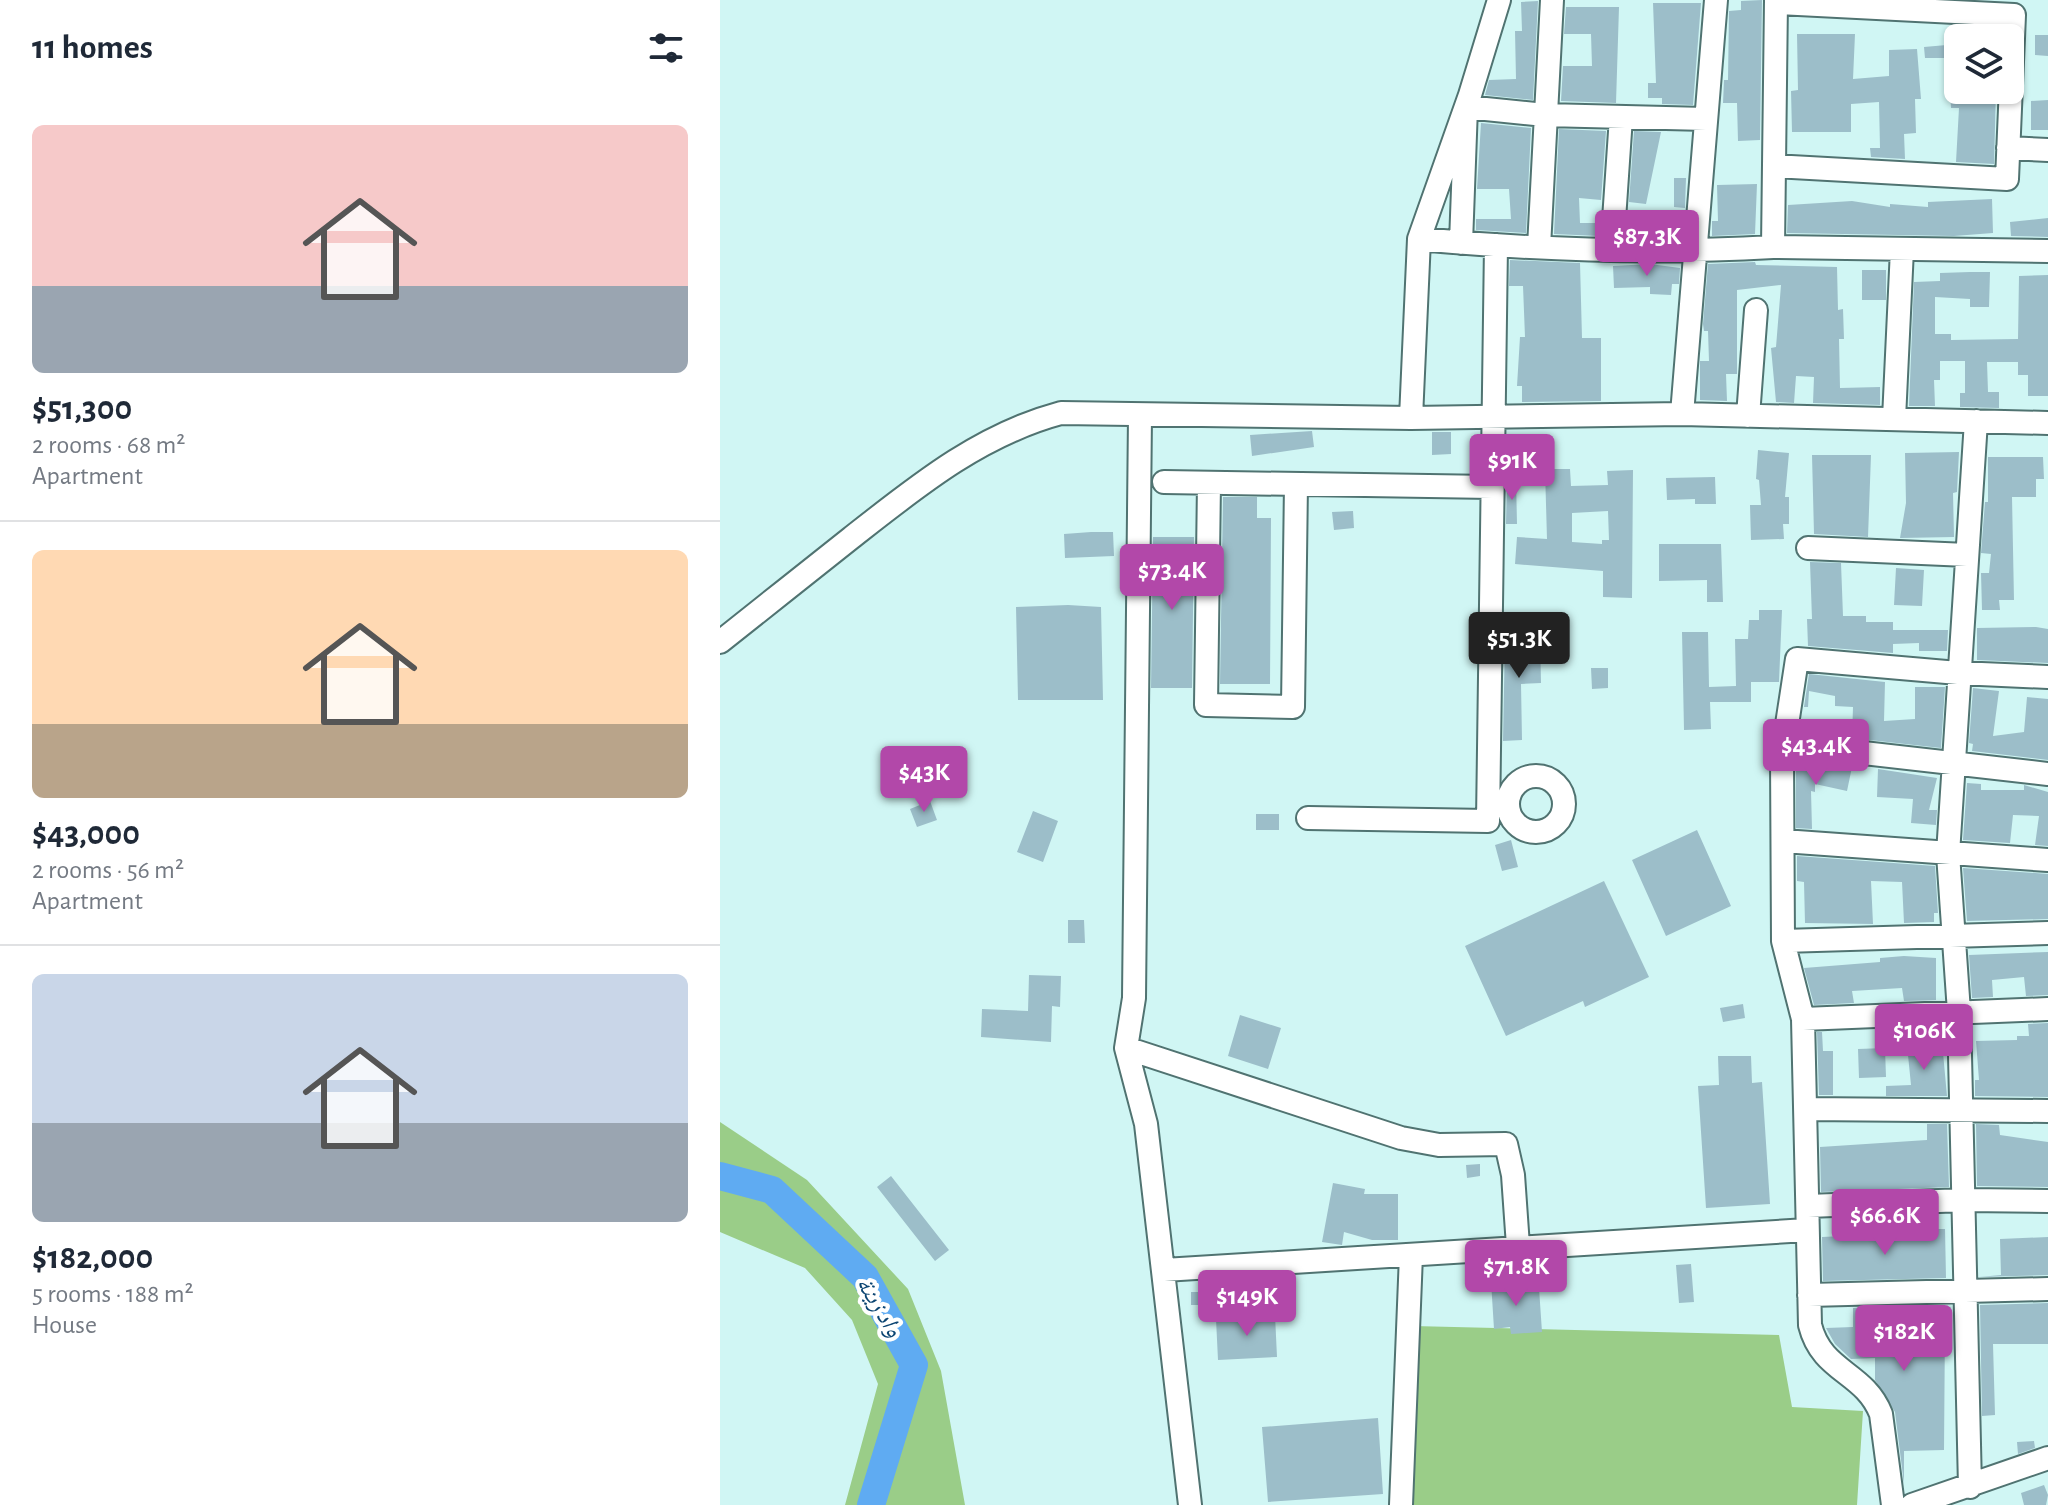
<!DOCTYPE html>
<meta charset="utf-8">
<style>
:root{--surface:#fff;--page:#f6f6f7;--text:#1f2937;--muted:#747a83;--line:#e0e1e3;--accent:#b248a9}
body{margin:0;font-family:"Alegreya Sans","Noto Naskh Arabic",sans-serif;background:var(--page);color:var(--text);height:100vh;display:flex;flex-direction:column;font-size:30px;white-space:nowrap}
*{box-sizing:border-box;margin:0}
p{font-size:26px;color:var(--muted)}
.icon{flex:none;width:44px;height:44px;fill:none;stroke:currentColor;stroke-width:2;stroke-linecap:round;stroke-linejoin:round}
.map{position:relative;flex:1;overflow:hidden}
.drawer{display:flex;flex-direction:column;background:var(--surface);width:720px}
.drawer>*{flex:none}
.fabs{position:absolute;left:1224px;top:24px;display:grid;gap:16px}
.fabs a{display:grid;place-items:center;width:80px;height:80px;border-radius:12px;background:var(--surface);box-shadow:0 2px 6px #0004;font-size:40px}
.price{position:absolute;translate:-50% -68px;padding:0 18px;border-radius:8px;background:var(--accent);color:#fff;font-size:26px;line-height:52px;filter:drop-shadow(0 2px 4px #0008)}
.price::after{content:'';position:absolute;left:50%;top:48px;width:24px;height:18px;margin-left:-12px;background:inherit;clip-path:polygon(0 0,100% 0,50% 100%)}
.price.current{background:#222;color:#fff}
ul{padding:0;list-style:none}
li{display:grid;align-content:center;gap:16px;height:424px;padding:0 32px}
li+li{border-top:2px solid var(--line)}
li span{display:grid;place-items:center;height:248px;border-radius:12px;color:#555}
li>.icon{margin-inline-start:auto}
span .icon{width:144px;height:144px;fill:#fffc;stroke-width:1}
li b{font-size:34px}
h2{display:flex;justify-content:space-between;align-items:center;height:96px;padding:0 32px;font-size:34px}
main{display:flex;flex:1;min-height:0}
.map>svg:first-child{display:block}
.green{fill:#9acd88}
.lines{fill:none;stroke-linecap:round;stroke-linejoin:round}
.river{stroke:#5fabf2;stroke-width:28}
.building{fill:#9cbec9;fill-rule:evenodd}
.minor-casing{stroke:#507371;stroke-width:26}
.minor{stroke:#fff;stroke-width:22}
.labels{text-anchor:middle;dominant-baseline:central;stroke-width:8;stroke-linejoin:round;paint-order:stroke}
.water-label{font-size:24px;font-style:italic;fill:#0c4572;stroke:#fff}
</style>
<main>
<section class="drawer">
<h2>11 homes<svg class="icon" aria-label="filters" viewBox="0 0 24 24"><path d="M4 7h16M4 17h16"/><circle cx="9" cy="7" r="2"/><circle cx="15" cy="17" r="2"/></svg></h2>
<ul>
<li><span style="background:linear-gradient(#f6c9c9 65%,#9aa5b1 0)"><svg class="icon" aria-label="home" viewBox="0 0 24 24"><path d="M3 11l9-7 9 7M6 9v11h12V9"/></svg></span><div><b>$51,300</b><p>2 rooms · 68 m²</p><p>Apartment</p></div></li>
<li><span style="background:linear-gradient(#ffd9b3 70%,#b9a48a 0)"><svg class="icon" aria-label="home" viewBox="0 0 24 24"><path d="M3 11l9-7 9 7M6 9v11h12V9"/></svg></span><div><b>$43,000</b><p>2 rooms · 56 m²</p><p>Apartment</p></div></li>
<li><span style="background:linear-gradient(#c9d6e8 60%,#9aa5b1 0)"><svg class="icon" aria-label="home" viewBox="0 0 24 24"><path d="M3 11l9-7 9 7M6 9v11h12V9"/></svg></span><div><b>$182,000</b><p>5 rooms · 188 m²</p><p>House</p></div></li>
</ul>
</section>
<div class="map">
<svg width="1328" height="1505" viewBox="0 0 1328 1505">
<rect width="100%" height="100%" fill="#d0f6f4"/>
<path class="green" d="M0,1122L87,1180L188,1289L221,1371L245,1505H125L158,1384L132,1320L85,1268L0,1232Z
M693,1326L1059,1335L1072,1407L1143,1411L1137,1505H691Z"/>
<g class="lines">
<path class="river" d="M0,1176L52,1190L145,1277L194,1365L151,1505"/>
</g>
<path class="building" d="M1042,0L1040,140L1018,141L1017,103H1003L1004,80H1008L1009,11L1021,10V1Z
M818,1L813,100L765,95L769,80L796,79L795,31H802L801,2Z
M933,3H981L973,105L942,104V98H928V83H936Z
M846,7H899L896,103L841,101L843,66H872L871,34H844Z
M1077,34H1135L1133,79L1169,76V50L1197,49L1201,99H1195L1196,133L1184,134L1185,159L1151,157L1150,148H1160L1159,102L1131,104V132H1072L1071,91L1078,90Z
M1315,35H1328V56L1315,55Z
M1238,44V58H1205L1204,47Z
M1230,90H1276L1274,164L1236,162L1239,108H1231Z
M1328,100V130H1311V101Z
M761,123L811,128L806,233L756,230V219H791L789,189H757Z
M839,129L886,131L881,200L859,198L860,223H880L879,236L834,234Z
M914,131L941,132L926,204L909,202Z
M954,178H966L965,208L954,207Z
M1037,184L1035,234L992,236V221H998L997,185Z
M1272,199L1273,233L1234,236L1067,233L1068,205L1132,201L1170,207V204L1208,207V202Z
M1328,218V237L1291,236L1290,222Z
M908,222H927L926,226L932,227V236H907Z
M790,260L860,263L862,338H881V401L802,402V386H797L800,337H805L803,286H789Z
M1035,262L1036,265L1117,267L1118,310L1123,309L1124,339H1119L1120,388L1160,387V405L1093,403L1094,377L1076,376L1074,403L1056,402L1051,348L1056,347L1061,285L1017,290V374H1006L1007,401L980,400V361H989L988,331H984L983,324L988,264Z
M930,264L960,268L959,284H952L951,295L930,294V287L894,288L893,266Z
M1142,270H1166V300H1142Z
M1250,272H1270L1269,307H1250V299L1215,297V334H1231V340L1298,339L1299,276L1328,275V396H1308V375H1298V362H1267L1268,392H1279V408L1240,407V393H1245V361H1220V380H1214L1215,406H1189L1194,282L1220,281V273Z
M592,431L594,447L532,456L530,435Z
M712,432H731V454L712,455Z
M1038,450L1069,453L1065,497H1069V524H1063L1064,539L1031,540L1030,505H1041L1039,480L1036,479Z
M1239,452L1237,492L1233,493L1234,537L1180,538L1186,503L1185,453Z
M1092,455H1151L1148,537L1094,534Z
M1268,457H1323L1324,479H1316V497H1292L1294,600H1279L1280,610H1262L1261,573H1269L1271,554L1261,553L1265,502H1268Z
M825,469H850L851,486L888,485L887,471L913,470L912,598L883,597V571L795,564L797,537L827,539ZM888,511L889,540H882V544L852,542V513Z
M995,477L996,504H975V499L947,500L946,478Z
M787,478H796L797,524H786Z
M503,497H537V518H551L550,684H500Z
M633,511L634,528L614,530L612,512Z
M371,532H393L394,556L345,558L344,534Z
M433,537H474L472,688H431Z
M939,544H1001L1003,602H987V580L939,581Z
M1090,562L1121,563L1123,616H1146V622H1173V630H1228L1227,651H1199V643L1173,644V653L1088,646L1087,619H1092Z
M1176,568L1204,570L1202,606L1174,605Z
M348,605L381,607L383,700H298L296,607Z
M1039,610H1062L1059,682H1031V702H990L991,729L964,730L962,632H988L989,687L1016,686L1015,639H1028L1029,620H1039Z
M1316,627L1328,629V663L1257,660V628Z
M820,636L821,683L801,684L802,740L783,741L785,637Z
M871,668H888V688L872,689Z
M1089,674L1165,682L1164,721L1195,719V687H1225L1221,748L1132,738L1133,707L1115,706V696L1089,691L1088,707H1084Z
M1253,688L1279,691L1273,736L1304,732L1307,697L1328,699V760L1252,751L1253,744L1249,743Z
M202,754H218V769H202Z
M1076,762L1132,767L1127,791L1095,784V792L1091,791L1092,829L1076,828Z
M1158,769L1217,778L1209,810H1217L1216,825L1191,823L1193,799L1157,797Z
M1247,783L1261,784V790H1304V785L1328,792V846L1315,845L1319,816L1293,815L1290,843L1243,840Z
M210,801L217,820L197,827L190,809Z
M313,811L338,821L323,862L297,852Z
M536,814H559V830H536Z
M977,830L1011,906L946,936L912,860Z
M791,840L798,867L782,871L775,845Z
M1077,856L1215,866L1218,913H1214V922L1184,923L1182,882L1151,881L1153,924L1085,923L1084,882L1077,881Z
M1243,868L1328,874V919L1247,921Z
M884,881L929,977L865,1007L863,1001L786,1036L745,946Z
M348,920H364L365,943H348Z
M1328,952V995L1306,996L1304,977L1272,980L1273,997L1252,998L1249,955Z
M1184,956L1216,958V1000L1184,1001L1182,988L1132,991L1134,1003L1094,1005L1084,968L1160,962V958Z
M309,975L341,976L340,1007L332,1006L331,1042L261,1037L262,1009L308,1011Z
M1023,1004L1025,1018L1003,1022L1000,1008Z
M520,1015L561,1028L548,1069L508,1056Z
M1328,1023V1097L1255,1096V1080H1259L1256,1041L1297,1040V1036H1309L1308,1024Z
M1097,1032H1102L1103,1051H1113V1095H1099Z
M1222,1042L1227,1096H1166V1086L1191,1085L1187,1045Z
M1165,1048L1166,1077L1139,1078L1138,1049Z
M998,1056H1031L1032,1083L1042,1082L1050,1204L986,1208L978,1086L999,1085Z
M1207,1124H1227L1229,1187L1101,1192L1100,1147L1207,1140Z
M1256,1124L1279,1125L1280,1135L1328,1142V1187L1257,1186Z
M760,1164V1176L747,1178L746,1165Z
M171,1176L229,1250L215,1261L157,1187Z
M613,1183L645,1189L644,1194H678V1240H652L624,1232L622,1245L602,1242Z
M1196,1229H1225L1226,1278L1103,1281L1102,1237L1165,1234V1240L1196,1237Z
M1328,1237V1275L1259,1277L1281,1275L1280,1239Z
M971,1264L974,1302L959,1303L956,1265Z
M790,1280L791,1290L819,1288L822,1332L791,1334L790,1327L774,1329L771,1281Z
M471,1292H486V1305H471Z
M1328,1303V1344H1273L1275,1415L1262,1416L1260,1305Z
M1157,1307V1323H1225L1224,1450L1184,1451V1484L1175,1412L1155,1380V1358L1131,1359L1115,1344L1106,1328L1133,1327V1308Z
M555,1315L557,1357L498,1360L496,1319Z
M658,1418L663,1494L548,1502L542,1427Z
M1314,1441L1315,1448L1298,1454L1297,1442Z
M1324,1485L1328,1495L1326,1505H1304L1301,1493Z"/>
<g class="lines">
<defs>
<path id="minor" d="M1056,0L1053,247L1328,251
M1288,148L1328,150
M1054,166L1287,179L1294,15L1056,3
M699,239C816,250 935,254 1053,247
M741,243L746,107L825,115L986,119
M819,247L832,0
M892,249L901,117
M962,414L996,0
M420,416L414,998L406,1048L426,1124L470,1505
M1028,416L1036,310
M691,418L699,239L750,95L779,0
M1174,419L1182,249
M444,482L772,487
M489,483L486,705L573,707L576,484
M1088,548L1247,555
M0,642C44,607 87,573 131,538C196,487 259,435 341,413L691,418L962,414L1328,423
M1064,744L1328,774
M788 804a28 28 0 1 1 56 0a28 28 0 1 1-56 0Z
M588,818L768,821L776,245
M1063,841L1328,860
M1063,941L1328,933
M1083,1019L1328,1009
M406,1048L681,1138L719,1145L786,1144L793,1175L798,1246
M1086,1109L1328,1111
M1088,1206L1245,1200L1328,1201
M444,1270L1087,1230
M1089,1295L1328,1289
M1250,1487L1239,1012L1228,854L1256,421
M681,1505L691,1255
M1173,1505L1161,1414C1144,1371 1102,1373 1090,1325L1083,1019L1063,941L1062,757L1077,659L1238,673L1328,677
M1192,1505L1328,1458"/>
</defs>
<use href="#minor" class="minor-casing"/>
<use href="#minor" class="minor"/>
</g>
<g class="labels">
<g class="water-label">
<text transform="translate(159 1307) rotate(59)">واد زينة</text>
</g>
</g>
</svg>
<div class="fabs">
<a><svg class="icon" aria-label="layers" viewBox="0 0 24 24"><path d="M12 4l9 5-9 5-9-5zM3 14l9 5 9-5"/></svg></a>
</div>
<b class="price" style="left:927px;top:278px">$87.3K</b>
<b class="price" style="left:792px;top:502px">$91K</b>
<b class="price" style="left:452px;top:612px">$73.4K</b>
<b class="price current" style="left:799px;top:680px">$51.3K</b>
<b class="price" style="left:1096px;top:787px">$43.4K</b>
<b class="price" style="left:204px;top:814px">$43K</b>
<b class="price" style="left:1204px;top:1072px">$106K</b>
<b class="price" style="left:1165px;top:1257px">$66.6K</b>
<b class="price" style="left:796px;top:1308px">$71.8K</b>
<b class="price" style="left:527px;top:1338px">$149K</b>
<b class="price" style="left:1184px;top:1373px">$182K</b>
</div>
</main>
